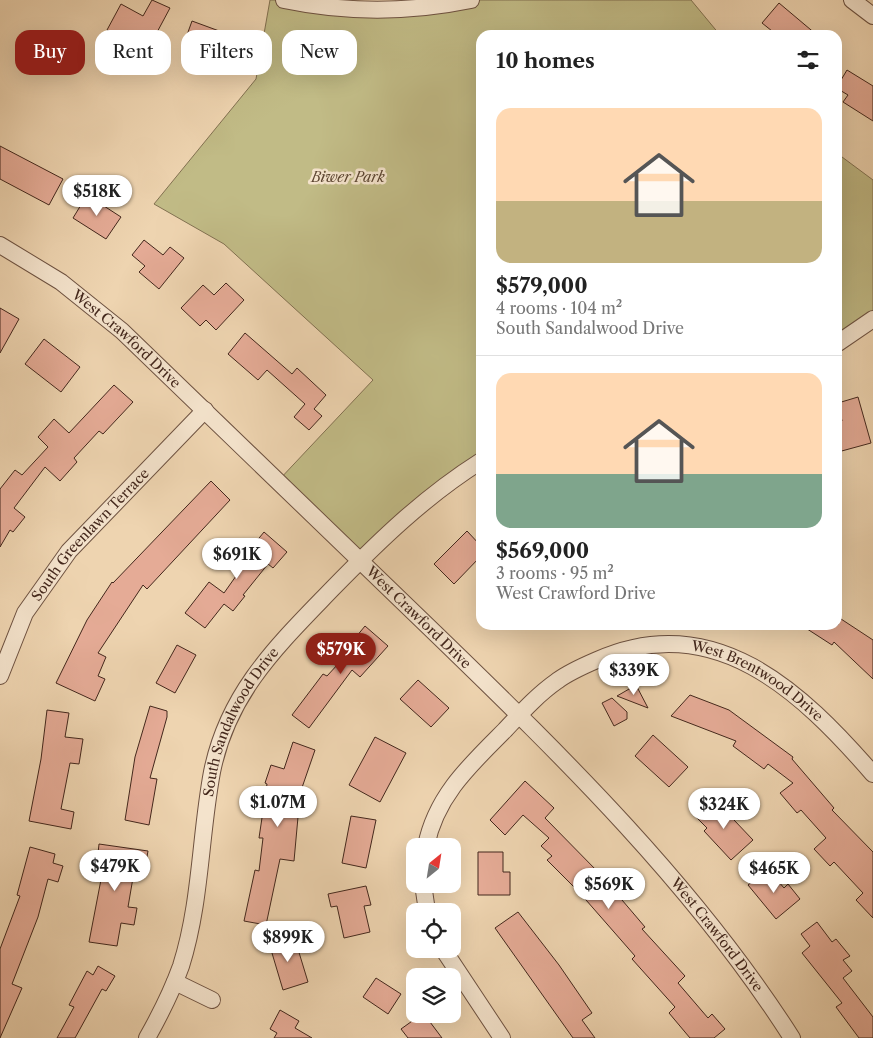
<!DOCTYPE html>
<meta charset="utf-8">
<style>
:root{--surface:#fff;--page:#f2f2f2;--text:#222;--muted:#767676;--line:#e0e0e0;--accent:#8f2418}
body{margin:0;font-family:"Libre Caslon Text",serif;background:var(--page);color:var(--text);height:100vh;display:flex;flex-direction:column;font-size:19px;white-space:nowrap}
*{box-sizing:border-box;margin:0}
p{font-size:16px;color:var(--muted)}
.icon{flex:none;width:28px;height:28px;fill:none;stroke:currentColor;stroke-width:2;stroke-linecap:round;stroke-linejoin:round}
.map{position:relative;flex:1;overflow:hidden}
.side{position:absolute;left:476px;top:30px;width:366px;height:600px;display:flex;flex-direction:column;background:var(--surface);border-radius:15px;box-shadow:0 5px 20px #0002}
.side>*{flex:none}
.guide{position:absolute;left:15px;top:30px;width:386px;height:45px;display:flex;gap:10px}
.needle{width:32px;rotate:30deg}
.fabs{position:absolute;left:406px;top:838px;display:grid;gap:10px}
.fabs a{display:grid;place-items:center;width:55px;height:55px;border-radius:10px;background:var(--surface);box-shadow:0 5px 20px #0002;font-size:25px}
.price{position:absolute;translate:-50% -42px;padding:0 11px;border-radius:18px;background:#fff;color:#222;font-size:16px;line-height:32px;filter:drop-shadow(0 1px 2px #0008)}
.price::after{content:'';position:absolute;left:50%;top:30px;width:15px;height:11px;margin-left:-8px;background:inherit;clip-path:polygon(0 0,100% 0,50% 100%)}
.price.on{background:var(--accent);color:#fff}
ul{padding:0;list-style:none}
li{display:grid;align-content:center;gap:10px;height:265px;padding:0 20px}
li+li{border-top:1px solid var(--line)}
li span{display:grid;place-items:center;height:155px;border-radius:15px;color:#555}
li>.icon{margin-inline-start:auto}
span .icon{width:90px;height:90px;fill:#fffc;stroke-width:1}
li b{font-size:21px}
h2{display:flex;justify-content:space-between;align-items:center;height:60px;padding:0 20px;font-size:21px}
.chip{padding:0 18px;border-radius:15px;background:var(--surface);box-shadow:0 5px 20px #0002;font-size:18px;line-height:45px}
.chip.on{background:var(--accent);color:#fff}
.map>svg:first-child{display:block}
.green{fill:#c1bb86;stroke:#827151}
.building{fill:#e5ab96;stroke:#43271c}
.lines{fill:none;stroke-linecap:round;stroke-linejoin:round}
.minor-casing{stroke:#6e5241;stroke-width:18}
.minor{stroke:#f4e3cc;stroke-width:16}
.labels{text-anchor:middle;dominant-baseline:central;stroke-width:5;stroke-linejoin:round;paint-order:stroke}
.park-label{font-size:14px;font-style:italic;fill:#5c4531;stroke:#f4e3cc}
.street-label{font-size:14px;fill:#43271c;stroke:#f4e3cc}
</style>
<div class="map">
<svg width="873" height="1038" viewBox="0 0 873 1038">
<rect width="100%" height="100%" fill="#eed4b0"/>
<filter id="stains"><feTurbulence type="fractalNoise" baseFrequency=".004" numOctaves="4"/><feColorMatrix values="0 0 0 0 .2 0 0 0 0 .09 0 0 0 0 .02 0 0 0 .5 -.17"/></filter>
<radialGradient id="worn" r=".72"><stop offset=".6" stop-color="#630" stop-opacity="0"/><stop offset="1" stop-color="#630" stop-opacity=".3"/></radialGradient>
<path class="green" d="M270,0H284L319,7L471,0H691L720,35H481V469L360,560L278,481L373,380L224,244L154,204L256,79Z
M838,154L873,180V318L838,343Z"/>
<path class="building" d="M152,0L170,8L147,51L107,30L121,4L143,16Z
M779,3L817,35H777L762,23Z
M192,21L241,39L232,65L183,46Z
M847,70L873,86V121L843,102L848,95L838,89V85Z
M0,146L63,179L49,205L0,179Z
M87,195L121,217L106,239L73,218Z
M144,240L163,255L170,247L184,258L159,289L139,272L145,266L132,255Z
M226,283L244,300L216,330L206,320L200,326L181,308L203,285L214,295Z
M0,308L19,319L0,353Z
M245,333L292,374L297,368L326,395L314,409L322,416L309,430L294,417L305,404L267,370L258,380L228,354Z
M44,339L80,367L61,392L25,364Z
M114,385L133,402L103,434L99,431L74,458L77,462L60,481L45,467L14,508L25,517L13,532L10,530L0,547V489L15,470L22,475L48,447L38,437L54,419L69,433Z
M858,397L871,443L838,452V423L842,421L838,403Z
M211,481L230,500L147,589L143,585L98,653L106,657L98,676L105,679L95,701L56,683L87,620L112,582L113,583Z
M467,531L481,546V556L454,584L434,564Z
M264,532L287,552L273,568L268,564L243,595L245,596L233,611L224,604L205,628L185,613L209,582L224,593L241,569L236,565L241,560L236,555L245,543L251,548Z
M838,617L873,640V679L834,642L832,645L801,625H838Z
M365,626L388,646L360,677L352,670L309,728L292,715L323,674L327,676L350,651L347,648Z
M177,645L196,655L175,693L156,683Z
M418,680L449,708L431,727L400,699Z
M636,685L648,708L617,696Z
M690,695L729,710L793,757L792,759L834,808L832,810L873,852V918L856,900L863,893L834,862L830,866L814,849L826,838L801,810L797,813L780,793L793,783L768,764L764,769L733,746L736,741L671,716Z
M612,698L627,712V719L614,726L602,703Z
M150,706L167,711V717L150,778L157,779L149,825L125,820L135,757Z
M47,710L69,713L65,737L83,739L79,764L70,763L61,809L74,812L71,829L29,821L41,759Z
M653,735L688,767L669,787L635,756Z
M375,737L406,753L380,802L349,785Z
M293,742L315,750L296,805L299,806L294,861L280,859L266,925L244,921L255,870L259,871L263,838H259L267,784L265,783L271,765L284,769Z
M525,781L554,808L545,818L599,873L645,927L642,929L685,976L678,983L708,1018L712,1014L725,1029L714,1038H690L669,1013L675,1007L632,959L635,956L579,892L547,860L552,856L541,846L549,838L523,815L505,835L490,820Z
M715,800L753,840L731,860L704,831L707,828L696,817Z
M351,816L376,820L366,868L342,863Z
M99,844L148,851L145,868L135,866L128,907L137,908L134,925L121,923L117,946L89,942L104,864L97,863Z
M30,847L55,854L53,863L63,866L58,882L48,879L38,917L12,984L22,988L0,1038V949L20,896L17,895Z
M478,852H503V872H510V895H478Z
M768,869L784,888L788,884L800,899L776,919L748,885Z
M366,886L371,905L364,906L370,932L344,938L337,906L331,907L328,894Z
M518,912L559,965L592,1013L582,1020L595,1038H573L495,928Z
M817,922L832,942L836,939L850,956L843,960L852,971L843,978L873,1017V1038H859L836,1007L842,1003L802,953L810,946L801,934Z
M294,936L308,982L283,990L269,943Z
M98,966L115,976L106,991L102,989L75,1038H57L74,1007L69,1005L87,971L93,975Z
M376,978L401,994L388,1014L363,997Z
M280,1010L299,1021L295,1028L312,1038H274L277,1033L270,1029Z
M422,1014H424L442,1038H408L401,1029Z"/>
<g class="lines">
<defs>
<g id="minor">
<path d="M284,0C346,13 408,13 471,0"/>
<path d="M852,0L873,16"/>
<path id="s1" d="M0,245L61,282L122,331C227,432 332,533 436,634C565,759 695,886 792,1038"/>
<path d="M838,343L873,319"/>
<path id="s2" d="M0,676L25,613L69,551L205,410"/>
<path id="s3" d="M426,846C436,796 470,765 505,730C521,713 537,695 557,681C569,672 583,666 597,660C714,608 801,691 873,774"/>
<path d="M423,884L427,911"/>
<path d="M443,949L502,1038"/>
<path d="M175,982L212,1000"/>
<path id="s4" d="M147,1038C160,1015 172,991 181,966C201,903 200,836 212,772C228,692 278,645 332,589C379,541 424,497 481,461"/>
</g>
</defs>
<use href="#minor" class="minor-casing"/>
<use href="#minor" class="minor"/>
</g>
<g class="labels">
<g class="park-label">
<text x="348" y="177">Biwer Park</text>
</g>
<g class="street-label">
<text stroke="none"><textPath href="#s1" startOffset="158">West Crawford Drive</textPath></text>
<text stroke="none"><textPath href="#s2" startOffset="170">South Greenlawn Terrace</textPath></text>
<text stroke="none"><textPath href="#s1" startOffset="562">West Crawford Drive</textPath></text>
<text stroke="none"><textPath href="#s3" startOffset="432">West Brentwood Drive</textPath></text>
<text stroke="none"><textPath href="#s4" startOffset="334">South Sandalwood Drive</textPath></text>
<text stroke="none"><textPath href="#s1" startOffset="998">West Crawford Drive</textPath></text>
</g>
</g>
<rect width="100%" height="100%" filter="url(#stains)"/>
<rect width="100%" height="100%" fill="url(#worn)"/>
</svg>
<div class="fabs">
<a><svg class="needle" viewBox="-14 -14 28 28"><path d="M0-13l5 13h-10z" fill="#e53935"/><path d="M0 13l5-13h-10z" fill="#767676"/></svg></a>
<a><svg class="icon" aria-label="locate" viewBox="0 0 24 24"><circle cx="12" cy="12" r="6"/><path d="M12 2v4M12 18v4M2 12h4M18 12h4"/></svg></a>
<a><svg class="icon" aria-label="layers" viewBox="0 0 24 24"><path d="M12 4l9 5-9 5-9-5zM3 14l9 5 9-5"/></svg></a>
</div>
<b class="price" style="left:97px;top:217px">$518K</b>
<b class="price" style="left:237px;top:580px">$691K</b>
<b class="price on" style="left:341px;top:675px">$579K</b>
<b class="price" style="left:634px;top:696px">$339K</b>
<b class="price" style="left:278px;top:828px">$1.07M</b>
<b class="price" style="left:724px;top:830px">$324K</b>
<b class="price" style="left:115px;top:892px">$479K</b>
<b class="price" style="left:774px;top:894px">$465K</b>
<b class="price" style="left:609px;top:910px">$569K</b>
<b class="price" style="left:288px;top:963px">$899K</b>
<div class="guide">
<a class="chip on">Buy</a>
<a class="chip">Rent</a>
<a class="chip">Filters</a>
<a class="chip">New</a>
</div>
<section class="side">
<h2>10 homes<svg class="icon" aria-label="filters" viewBox="0 0 24 24"><path d="M4 7h16M4 17h16"/><circle cx="9" cy="7" r="2"/><circle cx="15" cy="17" r="2"/></svg></h2>
<ul>
<li><span style="background:linear-gradient(#ffd9b3 60%,#c2b280 0)"><svg class="icon" aria-label="home" viewBox="0 0 24 24"><path d="M3 11l9-7 9 7M6 9v11h12V9"/></svg></span><div><b>$579,000</b><p>4 rooms · 104 m²</p><p>South Sandalwood Drive</p></div></li>
<li><span style="background:linear-gradient(#ffd9b3 65%,#7fa58c 0)"><svg class="icon" aria-label="home" viewBox="0 0 24 24"><path d="M3 11l9-7 9 7M6 9v11h12V9"/></svg></span><div><b>$569,000</b><p>3 rooms · 95 m²</p><p>West Crawford Drive</p></div></li>
</ul>
</section>
</div>
